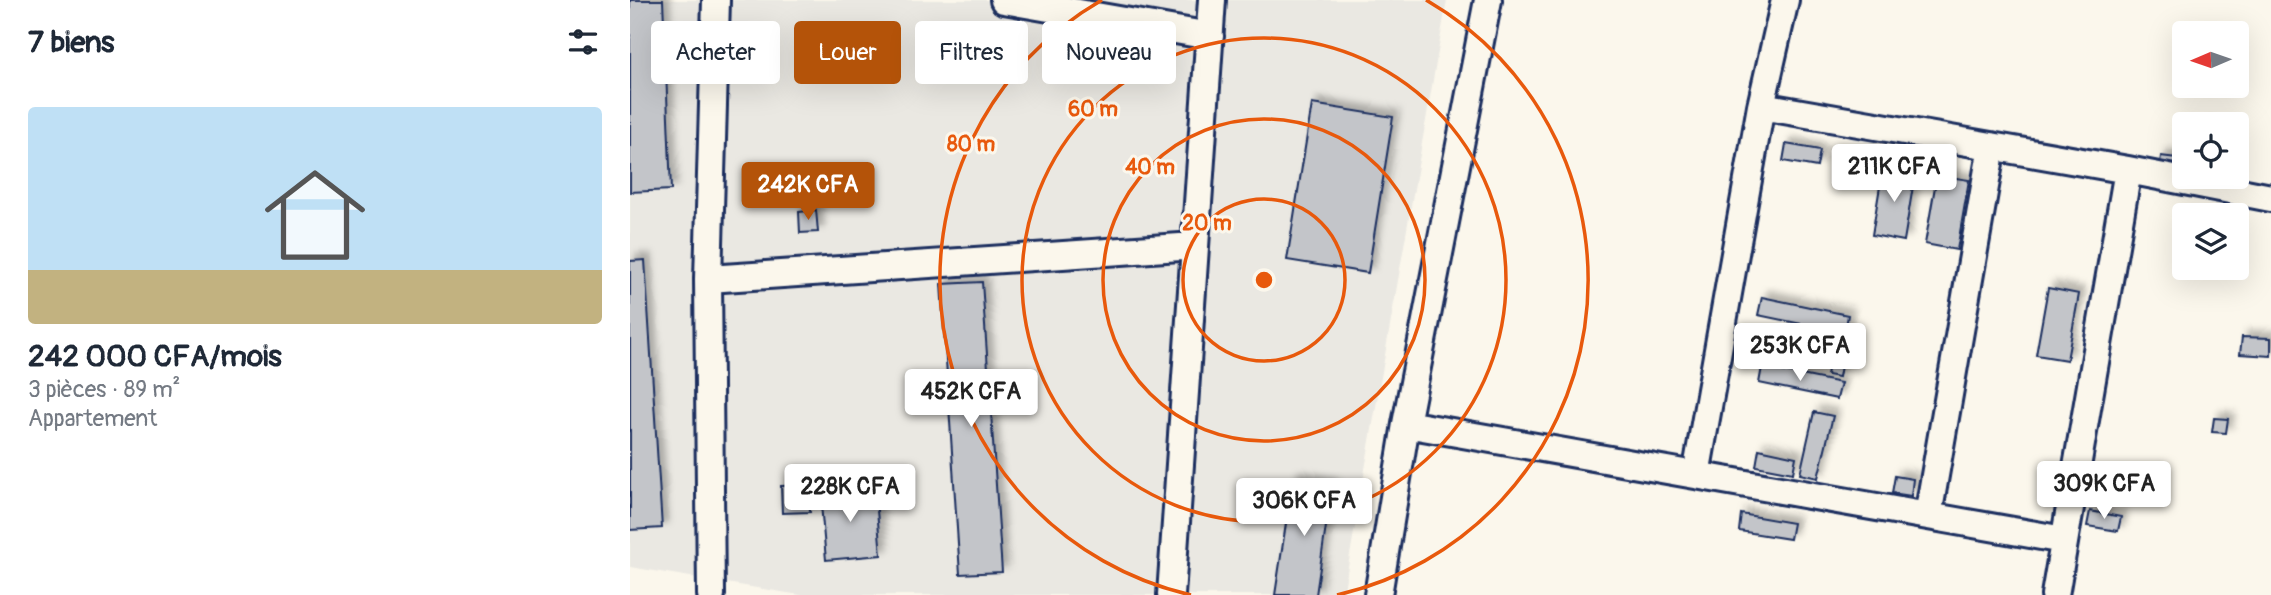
<!DOCTYPE html>
<html lang="fr">
<meta charset="utf-8">
<style>
:root{--surface:#fff;--page:#f6f6f7;--text:#1f2937;--muted:#747a83;--accent:#b45309}
body{margin:0;font-family:Pangolin,sans-serif;background:var(--page);color:var(--text);height:100vh;display:flex;flex-direction:column;font-size:26px;white-space:nowrap}
*{box-sizing:border-box;margin:0}
p{font-size:23px;color:var(--muted)}
.icon{flex:none;width:38px;height:38px;fill:none;stroke:currentColor;stroke-width:2;stroke-linecap:round;stroke-linejoin:round}
.map{position:relative;flex:1;overflow:hidden}
.drawer{display:flex;flex-direction:column;background:var(--surface);width:630px}
.drawer>*{flex:none}
.hud{position:absolute;left:21px;top:21px;width:665px;height:63px;display:flex;gap:14px}
.needle{width:46px;rotate:268deg}
.controls{position:absolute;left:1542px;top:21px;display:grid;gap:14px}
.controls a{display:grid;place-items:center;width:77px;height:77px;border-radius:7px;background:var(--surface);box-shadow:0 7px 28px #0002;font-size:35px}
.price{position:absolute;translate:-50% -60px;padding:0 16px;border-radius:7px;background:#fff;color:#222;font-size:23px;line-height:46px;filter:drop-shadow(0 2px 4px #0008)}
.price::after{content:'';position:absolute;left:50%;top:42px;width:21px;height:16px;margin-left:-10px;background:inherit;clip-path:polygon(0 0,100% 0,50% 100%)}
.price.selected{background:var(--accent);color:#fff}
ul{padding:0;list-style:none}
li{display:grid;align-content:center;gap:14px;height:371px;padding:0 28px}
li span{display:grid;place-items:center;height:217px;border-radius:7px;color:#555}
li>.icon{margin-inline-start:auto}
span .icon{width:126px;height:126px;fill:#fffc;stroke-width:1}
li b{font-size:30px}
h2{display:flex;justify-content:space-between;align-items:center;height:84px;padding:0 28px;font-size:30px}
.pill{padding:0 24px;border-radius:7px;background:var(--surface);box-shadow:0 7px 28px #0002;font-size:24px;line-height:63px}
.pill.selected{background:var(--accent);color:#fff}
main{display:flex;flex:1;min-height:0}
.map>svg:first-child{display:block}
.built{fill:#eae8e2}
.building{fill:#c3c5c9;stroke:#1b2f5e;stroke-width:2;filter:url(#shadow)}
.lines{fill:none;stroke-linecap:round;stroke-linejoin:round}
.minor-casing{stroke:#1b2f5e;stroke-width:32}
.minor{stroke:#fbf7ec;stroke-width:26}
.ring{fill:none;stroke:#e8590c;stroke-width:3.5}
.centre{fill:#e8590c;stroke:#fbf7ec;stroke-width:3.5}
.ring-label{font-size:21px;text-anchor:middle;font-weight:bold;fill:#e8590c;stroke:#fbf7ec;stroke-width:6;stroke-linejoin:round;paint-order:stroke}
</style>
<main>
<section class="drawer">
<h2>7 biens<svg class="icon" aria-label="filters" viewBox="0 0 24 24"><path d="M4 7h16M4 17h16"/><circle cx="9" cy="7" r="2"/><circle cx="15" cy="17" r="2"/></svg></h2>
<ul>
<li><span style="background:linear-gradient(#bfe0f5 75%,#c2b280 0)"><svg class="icon" aria-label="home" viewBox="0 0 24 24"><path d="M3 11l9-7 9 7M6 9v11h12V9"/></svg></span><div><b>242 000 CFA/mois</b><p>3 pièces · 89 m²</p><p>Appartement</p></div></li>
</ul>
</section>
<div class="map">
<svg width="1641" height="595" viewBox="0 0 1641 595">
<defs>
<filter id="shadow"><feDropShadow dx="6" dy="-6" stdDeviation="3.5" flood-color="#0004"/></filter>
</defs>
<rect width="100%" height="100%" fill="#fbf7ec"/>
<filter id="ink" filterUnits="userSpaceOnUse"><feTurbulence type="fractalNoise" baseFrequency=".0143" numOctaves="2"/><feDisplacementMap in="SourceGraphic" scale="14" xChannelSelector="R" yChannelSelector="G"/><feConvolveMatrix kernelMatrix="1 2 1 2 8 2 1 2 1" color-interpolation-filters="sRGB"/></filter>
<g filter="url(#ink)">
<path class="built" d="M0,0H817L713,595H170L0,567Z"/>
<path class="building" d="M0,0H33L41,190L0,192Z
M682,104L763,117L738,273L657,260Z
M1156,144L1190,150L1187,167L1153,161Z
M1531,156L1554,159V172L1529,169Z
M1253,168L1285,174L1274,241L1242,235Z
M1307,175L1339,180L1327,250L1295,244Z
M186,210L188,232L170,233L169,212Z
M15,260L32,528L0,530V261Z
M352,282L372,572L330,574L311,284Z
M1418,288L1449,294L1437,360L1406,355Z
M1132,297L1218,315L1215,333L1128,315Z
M1612,337L1641,338V356L1610,354Z
M1200,357L1212,360L1209,377L1197,375Z
M1132,367L1211,383L1207,399L1129,383Z
M1184,412L1203,416L1188,478L1170,474Z
M1584,418L1598,419L1596,433L1582,432Z
M1129,449L1166,457L1163,473L1126,466Z
M1265,476L1283,479L1281,496L1262,493Z
M663,478L702,485L686,595H645Z
M179,485L180,512L152,513L151,486Z
M245,488L251,555L196,560L190,493Z
M1460,511L1491,517L1488,531L1457,526Z
M1111,514L1163,523L1160,539L1109,531Z"/>
<g class="lines">
<defs>
<path id="minor" d="M374,0L580,36
M1131,106L1498,170L1641,198
M78,279L565,246
M776,424L1434,540
M1066,475L1131,106L1155,0
M1298,516L1362,146
M81,595L78,279L86,0
M541,595L582,0
M748,595L776,424L858,0
M1425,595L1498,170"/>
</defs>
<use href="#minor" class="minor-casing"/>
<use href="#minor" class="minor"/>
</g>
</g>
<g class="ring">
<circle cx="634" cy="280" r="81"/>
<circle cx="634" cy="280" r="161"/>
<circle cx="634" cy="280" r="242"/>
<path d="M561 595A323 323 0 0 1 472 0M796 0A323 323 0 0 1 707 595"/>
</g>
<circle cx="634" cy="280" r="10" class="centre"/>
<g class="ring-label">
<text x="463" y="116">60 m</text>
<text x="341" y="151">80 m</text>
<text x="520" y="174">40 m</text>
<text x="577" y="230">20 m</text>
</g>
</svg>
<div class="controls">
<a><svg class="needle" viewBox="-14 -14 28 28"><path d="M0-13l5 13h-10z" fill="#e53935"/><path d="M0 13l5-13h-10z" fill="#747a83"/></svg></a>
<a><svg class="icon" aria-label="locate" viewBox="0 0 24 24"><circle cx="12" cy="12" r="6"/><path d="M12 2v4M12 18v4M2 12h4M18 12h4"/></svg></a>
<a><svg class="icon" aria-label="layers" viewBox="0 0 24 24"><path d="M12 4l9 5-9 5-9-5zM3 14l9 5 9-5"/></svg></a>
</div>
<b class="price" style="left:1264px;top:204px">211K CFA</b>
<b class="price selected" style="left:178px;top:222px">242K CFA</b>
<b class="price" style="left:1170px;top:383px">253K CFA</b>
<b class="price" style="left:341px;top:429px">452K CFA</b>
<b class="price" style="left:1474px;top:521px">309K CFA</b>
<b class="price" style="left:220px;top:524px">228K CFA</b>
<b class="price" style="left:674px;top:538px">306K CFA</b>
<div class="hud">
<a class="pill">Acheter</a>
<a class="pill selected">Louer</a>
<a class="pill">Filtres</a>
<a class="pill">Nouveau</a>
</div>
</div>
</main>
